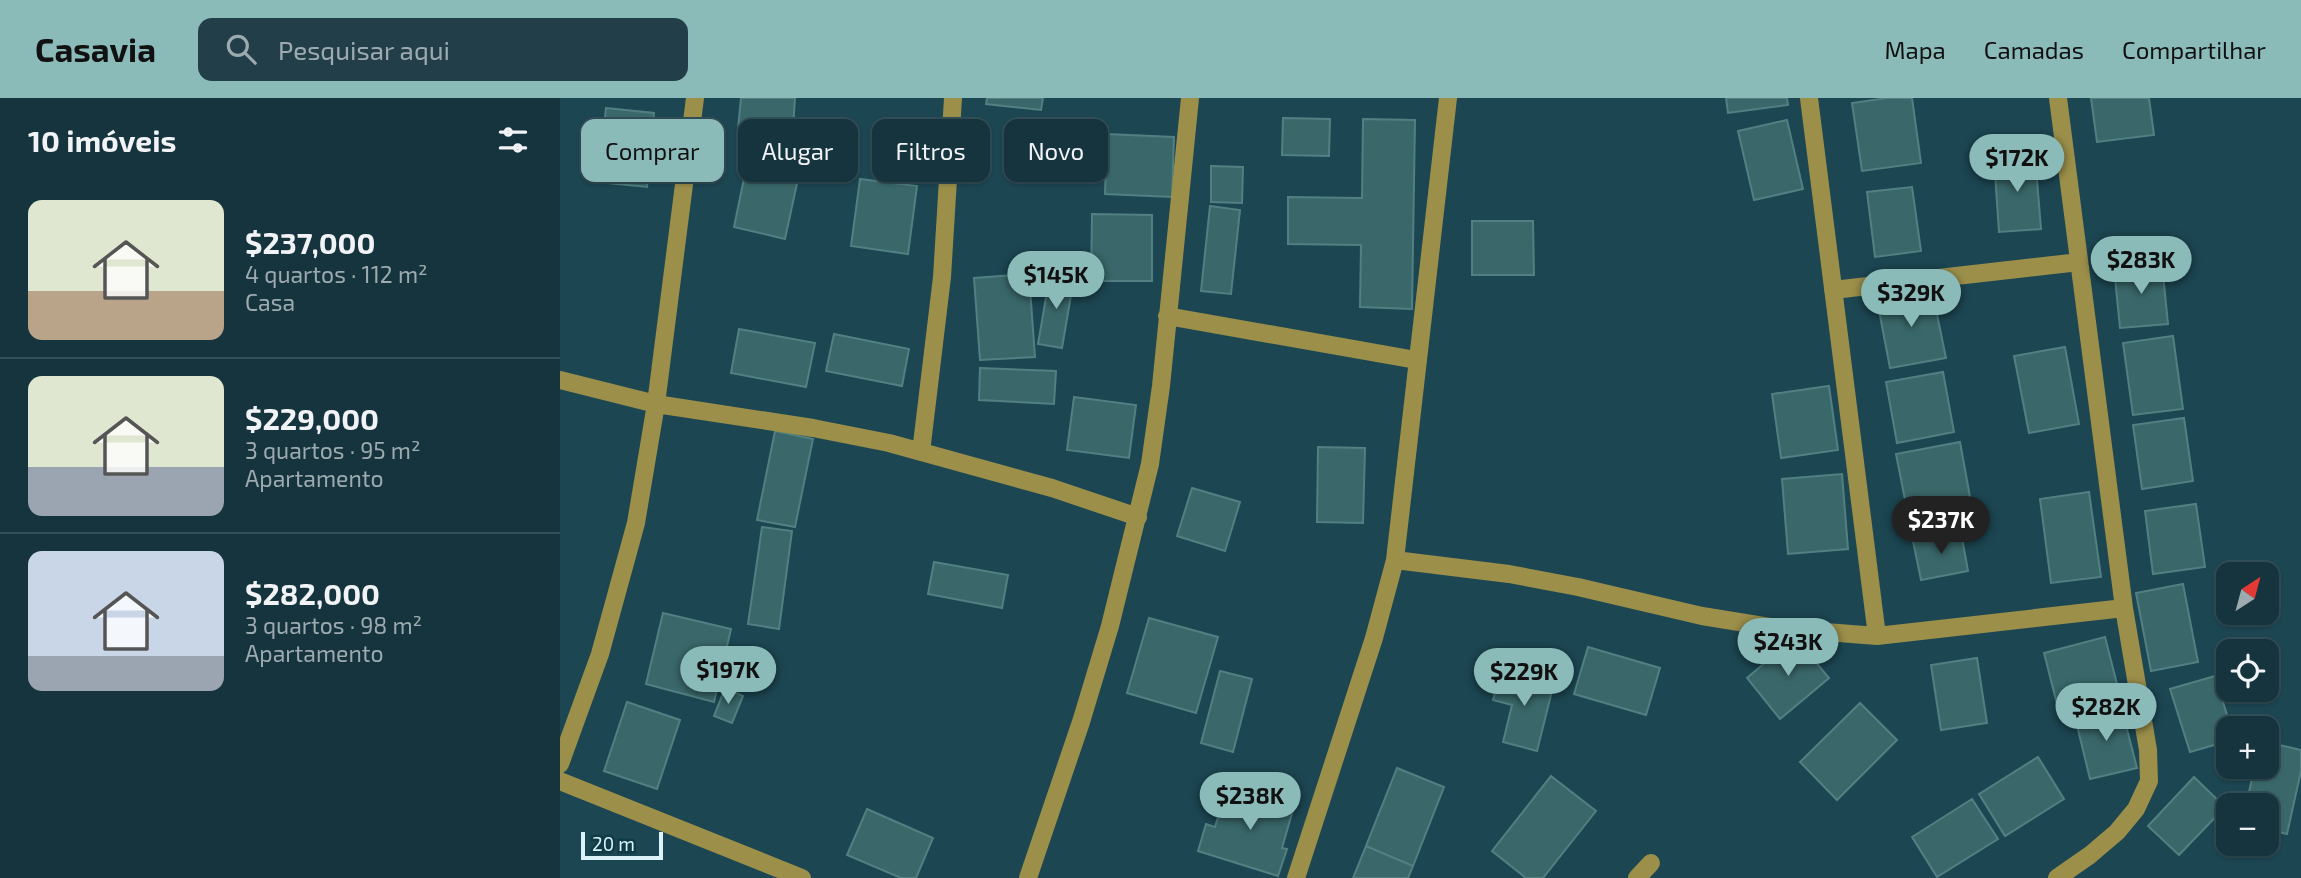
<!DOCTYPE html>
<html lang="pt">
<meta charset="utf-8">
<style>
:root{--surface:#15343e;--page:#223f49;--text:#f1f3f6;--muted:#9daab0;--line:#344f58;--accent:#8bbbb9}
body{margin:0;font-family:"Exo 2",sans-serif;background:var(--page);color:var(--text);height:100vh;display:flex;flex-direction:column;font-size:26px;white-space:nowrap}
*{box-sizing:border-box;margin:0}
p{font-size:23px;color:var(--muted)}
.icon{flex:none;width:38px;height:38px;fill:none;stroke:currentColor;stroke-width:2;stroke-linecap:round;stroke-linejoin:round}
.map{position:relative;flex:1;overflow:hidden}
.details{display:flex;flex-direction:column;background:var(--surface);width:560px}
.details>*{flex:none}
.hud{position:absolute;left:21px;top:21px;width:665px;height:63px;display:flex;gap:14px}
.needle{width:46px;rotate:36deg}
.controls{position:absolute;left:1656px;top:464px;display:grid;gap:14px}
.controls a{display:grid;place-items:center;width:63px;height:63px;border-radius:14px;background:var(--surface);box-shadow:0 2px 5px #0004,0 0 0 2px var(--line);font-size:35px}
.scale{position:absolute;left:21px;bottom:18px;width:82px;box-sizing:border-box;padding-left:7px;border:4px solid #dcf2f9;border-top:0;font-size:19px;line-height:24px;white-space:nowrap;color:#dcf2f9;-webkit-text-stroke:5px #0f3b47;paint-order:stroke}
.price{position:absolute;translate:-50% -60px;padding:0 16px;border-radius:24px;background:var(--accent);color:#111;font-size:23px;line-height:46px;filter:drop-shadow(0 2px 4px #0008)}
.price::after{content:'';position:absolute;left:50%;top:42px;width:21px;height:16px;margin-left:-10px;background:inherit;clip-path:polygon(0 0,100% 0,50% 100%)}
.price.on{background:#222;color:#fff}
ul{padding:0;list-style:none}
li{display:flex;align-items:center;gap:21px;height:175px;padding:0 28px}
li+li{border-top:2px solid var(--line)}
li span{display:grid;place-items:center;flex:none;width:196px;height:140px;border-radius:14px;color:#555}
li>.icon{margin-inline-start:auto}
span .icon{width:84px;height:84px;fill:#fffc;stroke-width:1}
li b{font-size:30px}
h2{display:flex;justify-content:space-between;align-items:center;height:84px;padding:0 28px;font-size:30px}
.pill{padding:0 24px;border-radius:14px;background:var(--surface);box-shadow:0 2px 5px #0004,0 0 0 2px var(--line);font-size:24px;line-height:63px}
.pill.on{background:var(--accent);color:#111}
header{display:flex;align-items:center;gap:42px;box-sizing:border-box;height:98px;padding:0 35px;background:var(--accent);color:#111}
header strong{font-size:33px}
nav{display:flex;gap:38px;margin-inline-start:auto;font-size:24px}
.search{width:490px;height:63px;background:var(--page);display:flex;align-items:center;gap:18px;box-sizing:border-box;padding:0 24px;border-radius:14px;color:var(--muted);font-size:26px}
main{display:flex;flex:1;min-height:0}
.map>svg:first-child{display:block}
.building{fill:#3a686a;stroke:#528082;stroke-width:2}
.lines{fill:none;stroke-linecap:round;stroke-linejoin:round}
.minor{stroke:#9b8f4a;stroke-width:18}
</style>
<header>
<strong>Casavia</strong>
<div class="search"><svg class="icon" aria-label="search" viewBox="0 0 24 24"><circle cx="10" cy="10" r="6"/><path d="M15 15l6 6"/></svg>Pesquisar aqui</div>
<nav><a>Mapa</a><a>Camadas</a><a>Compartilhar</a></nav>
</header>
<main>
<section class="details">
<h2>10 imóveis<svg class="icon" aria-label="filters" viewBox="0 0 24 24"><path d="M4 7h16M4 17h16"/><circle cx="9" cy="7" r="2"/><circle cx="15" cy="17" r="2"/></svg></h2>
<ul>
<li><span style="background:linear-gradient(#dfe7d0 65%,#b9a48a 0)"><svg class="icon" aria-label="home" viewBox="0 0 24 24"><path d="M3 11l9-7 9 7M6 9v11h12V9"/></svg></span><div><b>$237,000</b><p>4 quartos · 112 m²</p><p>Casa</p></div></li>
<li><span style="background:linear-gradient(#dfe7d0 65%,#9aa5b1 0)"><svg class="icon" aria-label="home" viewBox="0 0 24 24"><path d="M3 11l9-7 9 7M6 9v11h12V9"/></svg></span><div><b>$229,000</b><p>3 quartos · 95 m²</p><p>Apartamento</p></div></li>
<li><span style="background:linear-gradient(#c9d6e8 75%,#9aa5b1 0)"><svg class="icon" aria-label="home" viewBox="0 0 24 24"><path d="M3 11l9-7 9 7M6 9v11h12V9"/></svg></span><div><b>$282,000</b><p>3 quartos · 98 m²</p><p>Apartamento</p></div></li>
</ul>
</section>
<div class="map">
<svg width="1741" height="780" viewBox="0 0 1741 780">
<rect width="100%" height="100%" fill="#1c4652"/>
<path class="building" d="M181,0H235L232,45L177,41Z
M427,0H483L481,12L426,6Z
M1166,0H1227L1228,7L1168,15Z
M1327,0H1352L1361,65L1302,73L1292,5Z
M1531,0H1589L1594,37L1537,44Z
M46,10L94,15L87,89L38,84Z
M723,20L770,21L769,58L722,57Z
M803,21L855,22L852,211L800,209L801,147L728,146V99L802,100Z
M1227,22L1243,91L1194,102L1178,33Z
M547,36L614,39L612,99L545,96Z
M189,56L241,67L225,141L174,129Z
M1475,57L1481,131L1439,134L1434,60Z
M651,68L683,69L682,105L651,104Z
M300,81L357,88L348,156L291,148Z
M1352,89L1361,153L1315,159L1307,94Z
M650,108L680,112L671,196L641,193Z
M532,116L592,117V183H531Z
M912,123H973L974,177H912Z
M1602,166L1608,226L1560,230L1554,170Z
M469,176L475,259L420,262L414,180Z
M490,176L514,180L502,250L478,246Z
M1372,192L1386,260L1330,270L1317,202Z
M179,231L255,245L246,289L171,275Z
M274,236L349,251L342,288L266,273Z
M1613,238L1623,311L1573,317L1563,245Z
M1505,249L1519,326L1469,335L1454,258Z
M420,270L496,273L494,306L419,302Z
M1383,274L1394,334L1337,345L1326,284Z
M1269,288L1278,352L1221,360L1212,296Z
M514,299L576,307L569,360L507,352Z
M1624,320L1633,383L1582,391L1573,327Z
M215,333L253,341L235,429L197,422Z
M1400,344L1412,410L1349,422L1336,356Z
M758,349L805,350L803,425L757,424Z
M1282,376L1288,451L1228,456L1222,381Z
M632,390L680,404L665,453L617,438Z
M1529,394L1541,479L1491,485L1480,401Z
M1636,406L1645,469L1593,476L1585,413Z
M202,429L232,433L219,531L188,526Z
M1401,434L1408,473L1361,482L1353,443Z
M374,464L448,477L442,510L368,496Z
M1623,486L1638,564L1591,573L1576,495Z
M103,515L171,531L154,604L86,586Z
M589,520L658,539L636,615L567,595Z
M1235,539L1269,580L1220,621L1187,580Z
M1545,539L1558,590L1497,606L1484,555Z
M1028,549L1100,570L1086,617L1014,596Z
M1417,560L1427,625L1381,632L1371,567Z
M941,572L994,585L977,653L943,644L952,607L933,602Z
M660,573L692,581L673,654L641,645Z
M1655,578L1671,630H1668V643L1630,654L1610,591Z
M165,590L183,598L172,625L154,618Z
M67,604L120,622L97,691L44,673Z
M1300,605L1337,642L1277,702L1240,664Z
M1561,608L1577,670L1530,681L1515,619Z
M1706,644L1741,652V673L1727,736L1706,731V707H1686L1695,668H1706Z
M1478,659L1504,701L1445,738L1419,696Z
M837,670L884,689L853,768L806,748Z
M991,678L1036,713L983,780H966L932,753Z
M1634,679L1665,709L1619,757L1588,728Z
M666,692L706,705L709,697L735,705L722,750L727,751L718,778L638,753L646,726L655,729Z
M1412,701L1438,741L1377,779L1352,739Z
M307,711L373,740L356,780H341L287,757Z
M806,748L853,768L848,780H793Z"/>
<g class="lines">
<path class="minor" d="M1249,0L1317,538
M1273,192L1519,164
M607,218L856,262
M0,282L96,306L253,330L329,345L492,390L578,419
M361,354L382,179L393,0
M835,462L949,476L1018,489L1142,518L1216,530L1317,538L1564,510
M0,666L40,556L76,425L96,306L135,0
M0,683L242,780
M468,780L521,624L550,528L590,366L601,288L630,0
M736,780L814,540L835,462L888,0
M1077,780L1091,765
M1497,780L1530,757L1557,734L1576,711L1589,683L1588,652L1564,510L1498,0"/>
</g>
</svg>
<div class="controls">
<a><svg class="needle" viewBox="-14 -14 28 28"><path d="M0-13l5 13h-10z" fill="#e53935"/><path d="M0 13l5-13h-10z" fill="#9daab0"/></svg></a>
<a><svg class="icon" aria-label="locate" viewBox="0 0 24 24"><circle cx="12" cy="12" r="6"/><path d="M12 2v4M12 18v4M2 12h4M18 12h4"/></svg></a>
<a>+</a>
<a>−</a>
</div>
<div class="scale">20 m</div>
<b class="price" style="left:1457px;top:96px">$172K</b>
<b class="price" style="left:1581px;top:198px">$283K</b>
<b class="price" style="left:496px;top:213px">$145K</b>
<b class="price" style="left:1351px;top:231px">$329K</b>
<b class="price on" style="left:1381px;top:458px">$237K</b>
<b class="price" style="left:1228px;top:580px">$243K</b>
<b class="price" style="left:168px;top:608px">$197K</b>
<b class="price" style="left:964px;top:610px">$229K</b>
<b class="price" style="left:1546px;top:645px">$282K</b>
<b class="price" style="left:690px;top:734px">$238K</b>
<div class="hud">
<a class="pill on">Comprar</a>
<a class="pill">Alugar</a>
<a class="pill">Filtros</a>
<a class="pill">Novo</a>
</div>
</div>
</main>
